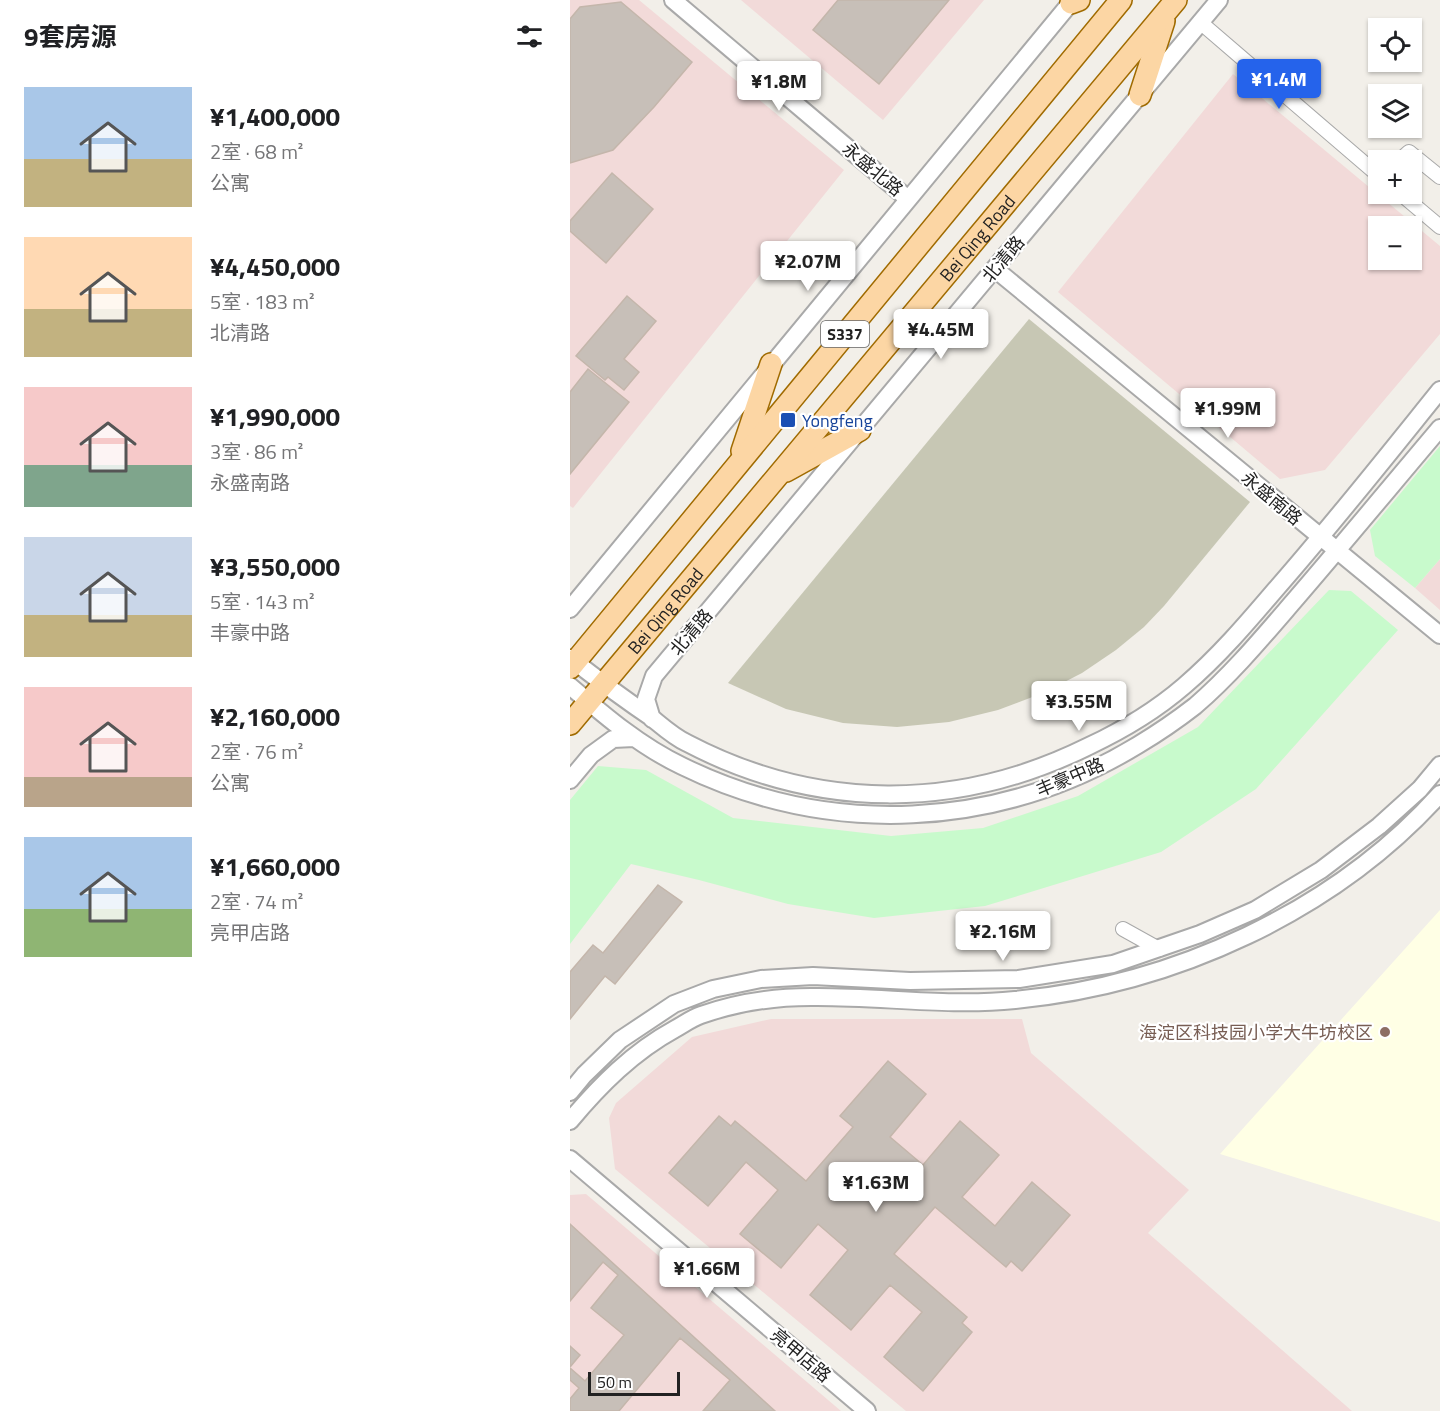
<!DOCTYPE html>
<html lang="zh">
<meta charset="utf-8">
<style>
:root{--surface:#fff;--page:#f6f6f6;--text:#202124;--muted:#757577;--accent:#2563eb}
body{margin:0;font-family:"Titillium Web","Noto Sans SC",sans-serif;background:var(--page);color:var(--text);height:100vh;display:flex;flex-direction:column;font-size:22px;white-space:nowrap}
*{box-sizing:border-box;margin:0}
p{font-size:20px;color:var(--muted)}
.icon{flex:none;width:33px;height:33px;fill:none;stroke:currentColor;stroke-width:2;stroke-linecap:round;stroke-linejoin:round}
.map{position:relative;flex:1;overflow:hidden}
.side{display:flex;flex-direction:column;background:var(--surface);width:570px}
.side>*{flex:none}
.fabs{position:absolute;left:798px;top:18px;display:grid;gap:12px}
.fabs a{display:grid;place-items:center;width:54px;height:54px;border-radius:0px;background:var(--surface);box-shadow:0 2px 4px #0004;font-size:30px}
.scale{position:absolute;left:18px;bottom:15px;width:92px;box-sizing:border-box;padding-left:6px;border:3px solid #222;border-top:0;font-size:16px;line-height:21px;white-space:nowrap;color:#222;-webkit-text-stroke:4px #fff;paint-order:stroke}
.price{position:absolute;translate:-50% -51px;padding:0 14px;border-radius:6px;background:#fff;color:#222;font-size:20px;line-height:39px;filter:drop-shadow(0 2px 3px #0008)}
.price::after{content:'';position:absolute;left:50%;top:36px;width:18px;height:14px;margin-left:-9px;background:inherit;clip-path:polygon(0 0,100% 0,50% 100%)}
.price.active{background:var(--accent);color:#fff}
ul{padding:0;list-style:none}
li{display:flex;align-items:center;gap:18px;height:150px;padding:0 24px}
li span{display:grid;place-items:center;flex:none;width:168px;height:120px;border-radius:0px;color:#555}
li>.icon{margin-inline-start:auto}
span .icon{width:72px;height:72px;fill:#fffc;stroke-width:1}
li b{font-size:26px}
h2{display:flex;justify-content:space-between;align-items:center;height:72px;padding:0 24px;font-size:26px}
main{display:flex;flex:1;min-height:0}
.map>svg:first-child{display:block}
.commercial{fill:#f2dad9;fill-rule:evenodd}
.education{fill:#ffffe5}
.construction{fill:#c7c7b4}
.park{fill:#c8facc}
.building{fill:#c7bfb8;stroke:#c4b6ab;stroke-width:1.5}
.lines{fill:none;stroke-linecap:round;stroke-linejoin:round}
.minor-casing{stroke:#a9a9a9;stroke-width:16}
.tertiary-casing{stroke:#a9a9a9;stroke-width:20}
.primary-casing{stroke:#a06b00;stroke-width:24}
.minor{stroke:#fff;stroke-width:14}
.tertiary{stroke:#fff;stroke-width:16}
.primary{stroke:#fcd6a4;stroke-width:21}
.transit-dot{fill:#1a4fb4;stroke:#fff;stroke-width:2}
.education-dot{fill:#8d6e63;stroke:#fff;stroke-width:2}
.labels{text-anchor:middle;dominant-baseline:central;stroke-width:4.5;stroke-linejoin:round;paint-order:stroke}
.shield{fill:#fff;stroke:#646464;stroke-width:1.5}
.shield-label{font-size:16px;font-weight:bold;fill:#222}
.street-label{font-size:18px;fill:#222;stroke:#fff}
.transit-label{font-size:18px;fill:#164399;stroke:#fff;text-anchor:start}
.education-label{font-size:18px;fill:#785e54;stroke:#fff;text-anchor:end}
</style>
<main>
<section class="side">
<h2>9套房源<svg class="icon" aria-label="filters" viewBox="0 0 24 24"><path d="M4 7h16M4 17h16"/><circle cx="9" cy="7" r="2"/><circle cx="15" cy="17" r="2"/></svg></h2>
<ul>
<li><span style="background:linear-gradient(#a9c7e8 60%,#c2b280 0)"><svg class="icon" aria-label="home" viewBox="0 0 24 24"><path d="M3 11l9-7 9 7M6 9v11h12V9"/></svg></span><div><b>¥1,400,000</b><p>2室 · 68 m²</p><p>公寓</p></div></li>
<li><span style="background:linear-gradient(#ffd9b3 60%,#c2b280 0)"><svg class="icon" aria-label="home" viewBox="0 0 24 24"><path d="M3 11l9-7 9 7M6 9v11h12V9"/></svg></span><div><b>¥4,450,000</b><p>5室 · 183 m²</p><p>北清路</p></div></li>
<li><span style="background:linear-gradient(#f6c9c9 65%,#7fa58c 0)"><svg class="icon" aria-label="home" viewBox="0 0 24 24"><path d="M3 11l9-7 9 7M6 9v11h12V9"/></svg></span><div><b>¥1,990,000</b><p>3室 · 86 m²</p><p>永盛南路</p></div></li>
<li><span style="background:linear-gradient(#c9d6e8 65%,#c2b280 0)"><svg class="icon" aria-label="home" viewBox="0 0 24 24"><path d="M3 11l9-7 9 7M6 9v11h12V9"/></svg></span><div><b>¥3,550,000</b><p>5室 · 143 m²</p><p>丰豪中路</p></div></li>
<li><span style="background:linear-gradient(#f6c9c9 75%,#b9a48a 0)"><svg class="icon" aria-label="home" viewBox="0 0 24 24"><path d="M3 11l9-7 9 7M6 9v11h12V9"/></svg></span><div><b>¥2,160,000</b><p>2室 · 76 m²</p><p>公寓</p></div></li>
<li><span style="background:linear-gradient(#a9c7e8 60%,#8fb573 0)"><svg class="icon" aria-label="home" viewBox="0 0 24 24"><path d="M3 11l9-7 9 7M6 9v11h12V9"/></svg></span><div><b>¥1,660,000</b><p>2室 · 74 m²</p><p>亮甲店路</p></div></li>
</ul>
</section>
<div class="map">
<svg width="870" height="1411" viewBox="0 0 870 1411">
<rect width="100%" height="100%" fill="#f2efe9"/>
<path class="commercial" d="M0,0H69L274,170L3,508L0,506Z
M171,0H414L313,120Z
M663,74L870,246V334L755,470L710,479L488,292ZM842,226V260H808V226Z
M870,559V610L845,588Z
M201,1019H452L461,1053L619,1190L578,1233L782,1411H336L45,1169L39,1118L46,1103L122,1037Z
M16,1194L271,1411H0V1195Z"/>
<path class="education" d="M870,910V1222L650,1154Z"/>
<path class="construction" d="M459,319L680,502L594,606L574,627L546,650L512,673L473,693L428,710L379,722L327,727L273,723L216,709L158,683Z"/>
<path class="park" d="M870,446V559L845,588L805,556L800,530Z
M759,590L781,591L828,630L686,789L591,852L415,906L304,918L218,904L129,880L61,864L0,944V800L28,766L76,770L163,818L321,836L413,828L508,796L628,727Z"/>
<path class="building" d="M268,0H379L309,84L243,30Z
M51,2L122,62L84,107L43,150L0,163V19L10,7Z
M42,173L83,209L36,263L0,231V221Z
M57,296L86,321L54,359L69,372L54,390L38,377L35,380L6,356Z
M18,369L59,402L0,474V392Z
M88,885L112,902L45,984L35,976L0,1019V972L23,945L33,953Z
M318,1061L356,1094L320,1137L353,1165L390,1121L429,1155L392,1197L425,1226L462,1182L500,1215L452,1271L441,1261L436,1267L365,1207L324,1254L397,1317L392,1323L402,1332L353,1391L314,1357L352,1312L320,1285L281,1330L240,1295L278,1250L248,1224L211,1268L170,1234L208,1190L176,1162L138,1206L99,1173L149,1116L161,1126L165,1121L236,1181L283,1127L270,1116Z
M0,1224L205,1411H133L160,1380L110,1338L49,1411H0V1399L9,1388L0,1380V1368L15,1381L54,1335L21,1308L48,1275L33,1262L0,1301Z
M0,1346L10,1355L0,1367Z"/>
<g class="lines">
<defs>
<path id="minor" d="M630,22L808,175
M830,160L839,152L870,177
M831,194L870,227
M553,929L589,949"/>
<path id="tertiary" d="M103,0L338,199
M425,269L870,635
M0,609L503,0
M0,658C27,679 54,699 82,718C93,727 104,737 117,743C247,811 388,811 519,746C553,730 585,711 614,686C648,657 677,623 706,589C763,524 816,457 870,390
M0,686C35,716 70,746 112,766C259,838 428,830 568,745C588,733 607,720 625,706C661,675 692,638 723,602C773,544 821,486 870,428
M82,719L76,699L84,676L649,0
M0,780L21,755L43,739L64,738
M0,1092L14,1075L50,1040L104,1004L143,989L191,979L243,976L340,981L449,979L543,964L630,934L685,910L751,870L809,826L850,789L870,765
M0,1121C30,1085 63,1052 105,1029C114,1024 122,1018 131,1015C165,1003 205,997 241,997C309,996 377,1007 445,1000C603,985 764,912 870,794
M0,1159L297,1411"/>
<g id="primary">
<path d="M501,3L509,0"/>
<path d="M570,95L594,21"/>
<path d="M172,451L201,364"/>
<path d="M216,471L290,430"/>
<path d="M0,668L551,0"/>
<path id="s1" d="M0,724L606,0"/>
</g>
</defs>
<use href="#minor" class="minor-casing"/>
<use href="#tertiary" class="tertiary-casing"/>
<use href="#primary" class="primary-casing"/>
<use href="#minor" class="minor"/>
<use href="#tertiary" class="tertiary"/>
<use href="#primary" class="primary"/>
</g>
<rect class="transit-dot" x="210" y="412" width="16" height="16" rx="3"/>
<circle class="education-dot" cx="815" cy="1032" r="6"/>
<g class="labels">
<rect class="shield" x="251" y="321" width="48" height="26" rx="4.5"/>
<g class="shield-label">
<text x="275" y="334">S337</text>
</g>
<g class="street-label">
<text transform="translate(303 169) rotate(40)">永盛北路</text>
<text stroke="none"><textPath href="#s1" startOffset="634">Bei Qing Road</textPath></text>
<text transform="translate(433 259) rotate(-50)">北清路</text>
<text transform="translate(702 498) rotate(40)">永盛南路</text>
<text stroke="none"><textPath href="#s1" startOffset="148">Bei Qing Road</textPath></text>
<text transform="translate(121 632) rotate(-50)">北清路</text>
<text transform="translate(500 777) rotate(-23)">丰豪中路</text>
<text transform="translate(231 1355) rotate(40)">亮甲店路</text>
</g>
<g class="transit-label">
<text x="232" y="420">Yongfeng</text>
</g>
<g class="education-label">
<text x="803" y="1032">海淀区科技园小学大牛坊校区</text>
</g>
</g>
</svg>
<div class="fabs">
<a><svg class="icon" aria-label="locate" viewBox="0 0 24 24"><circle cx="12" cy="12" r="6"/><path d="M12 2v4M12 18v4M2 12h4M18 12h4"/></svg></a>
<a><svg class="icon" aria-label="layers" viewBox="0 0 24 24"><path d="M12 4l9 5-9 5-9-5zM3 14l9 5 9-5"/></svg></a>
<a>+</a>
<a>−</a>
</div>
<div class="scale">50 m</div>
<b class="price active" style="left:709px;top:110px">¥1.4M</b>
<b class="price" style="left:209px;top:112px">¥1.8M</b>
<b class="price" style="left:238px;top:292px">¥2.07M</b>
<b class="price" style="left:371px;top:360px">¥4.45M</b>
<b class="price" style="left:658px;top:439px">¥1.99M</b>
<b class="price" style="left:509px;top:732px">¥3.55M</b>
<b class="price" style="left:433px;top:962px">¥2.16M</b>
<b class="price" style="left:306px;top:1213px">¥1.63M</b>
<b class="price" style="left:137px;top:1299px">¥1.66M</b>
</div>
</main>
